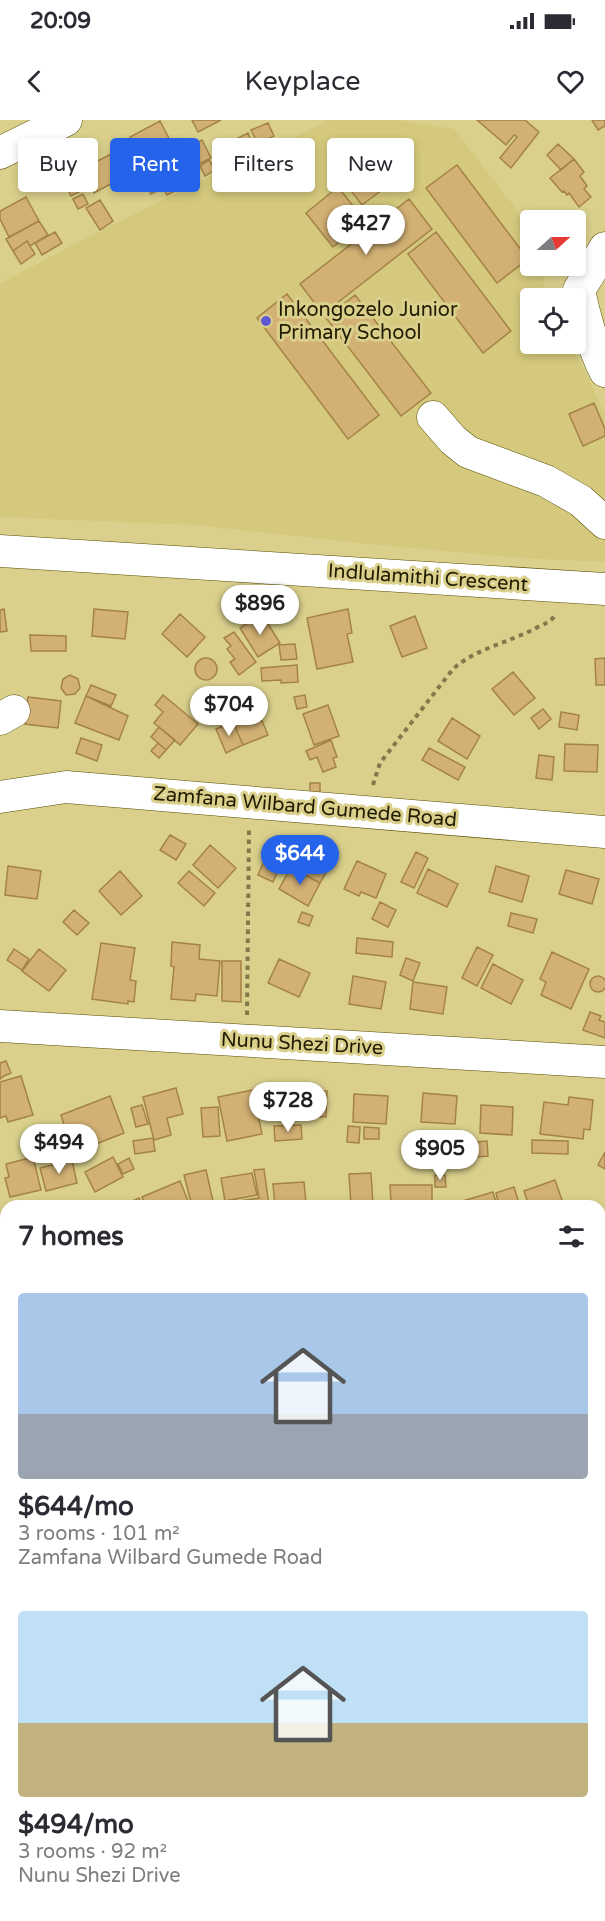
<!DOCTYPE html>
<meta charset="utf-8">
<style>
:root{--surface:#fff;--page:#f2f2f3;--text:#2b2b33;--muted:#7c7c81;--accent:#2563eb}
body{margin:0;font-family:"Varela Round",sans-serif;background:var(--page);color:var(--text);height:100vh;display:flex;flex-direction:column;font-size:22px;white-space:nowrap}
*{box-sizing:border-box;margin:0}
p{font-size:20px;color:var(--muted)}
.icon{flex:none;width:33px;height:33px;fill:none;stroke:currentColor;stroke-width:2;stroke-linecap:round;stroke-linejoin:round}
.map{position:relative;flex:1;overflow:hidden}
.drawer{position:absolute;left:0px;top:1080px;width:606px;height:722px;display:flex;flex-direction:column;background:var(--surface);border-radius:18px 18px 0 0;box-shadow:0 3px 9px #0003}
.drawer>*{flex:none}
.top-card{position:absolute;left:18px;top:18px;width:570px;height:54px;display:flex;gap:12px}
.needle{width:39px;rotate:69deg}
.tools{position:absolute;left:520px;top:90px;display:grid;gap:12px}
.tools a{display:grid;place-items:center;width:66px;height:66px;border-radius:6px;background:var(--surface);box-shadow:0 3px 9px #0003;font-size:30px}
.price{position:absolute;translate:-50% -51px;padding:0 14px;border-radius:21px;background:#fff;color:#222;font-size:20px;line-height:39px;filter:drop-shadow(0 2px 3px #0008)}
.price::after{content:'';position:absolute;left:50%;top:36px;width:18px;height:14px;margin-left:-9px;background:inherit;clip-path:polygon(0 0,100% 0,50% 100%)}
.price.on{background:var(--accent);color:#fff}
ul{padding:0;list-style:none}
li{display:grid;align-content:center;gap:12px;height:318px;padding:0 18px}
li span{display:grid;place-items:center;height:186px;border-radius:6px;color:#555}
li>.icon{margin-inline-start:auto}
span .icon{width:108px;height:108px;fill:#fffc;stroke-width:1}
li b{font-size:26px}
h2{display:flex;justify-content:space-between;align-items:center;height:72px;padding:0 18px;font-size:26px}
.pill{padding:0 21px;border-radius:6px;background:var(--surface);box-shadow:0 3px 9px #0003;font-size:21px;line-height:54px}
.pill.on{background:var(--accent);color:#fff}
.status{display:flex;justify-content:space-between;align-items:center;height:42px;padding:0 30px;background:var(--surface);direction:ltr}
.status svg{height:16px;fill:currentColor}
header{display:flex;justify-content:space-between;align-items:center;height:78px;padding:0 18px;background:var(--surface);font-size:27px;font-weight:600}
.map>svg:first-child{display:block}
.built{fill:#d4c97c}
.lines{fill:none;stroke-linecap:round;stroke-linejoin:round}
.stream{stroke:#7272c8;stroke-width:8}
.building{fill:#d3b174;stroke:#a48346;stroke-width:1.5}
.minor-casing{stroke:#574d00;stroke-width:33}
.path{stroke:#807949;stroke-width:4;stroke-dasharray:4.5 4.5;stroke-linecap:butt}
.minor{stroke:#fff;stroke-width:32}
.poi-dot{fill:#6058d1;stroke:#dad08c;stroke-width:2}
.labels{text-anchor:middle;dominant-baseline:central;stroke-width:6;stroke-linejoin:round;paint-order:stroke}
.poi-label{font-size:20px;fill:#201c02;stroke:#dad08c;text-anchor:start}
.street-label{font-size:20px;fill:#201c02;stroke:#dad08c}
</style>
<div class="status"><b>20:09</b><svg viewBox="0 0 49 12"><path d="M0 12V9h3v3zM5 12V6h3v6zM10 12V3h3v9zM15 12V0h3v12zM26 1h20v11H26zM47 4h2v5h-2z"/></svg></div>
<header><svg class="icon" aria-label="back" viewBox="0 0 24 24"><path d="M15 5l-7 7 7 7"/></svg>Keyplace<svg class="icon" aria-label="heart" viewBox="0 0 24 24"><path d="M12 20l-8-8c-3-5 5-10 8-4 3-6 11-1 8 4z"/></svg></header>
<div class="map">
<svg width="605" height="1801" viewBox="0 0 605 1801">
<rect width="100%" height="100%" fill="#dad08c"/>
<path class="built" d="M327,0H398L454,9L531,108V146H545L544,169L549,178H531V224H571L605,293V442L520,438L359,423L196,405L0,397V164L72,125L203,60L262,36Z"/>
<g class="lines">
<path class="stream" d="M0,1197L6,1199
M600,1356L605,1354
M0,1654H6"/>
</g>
<path class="building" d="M192,0H221L198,12Z
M477,0H525L539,12L511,48L500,38L517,17L514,15L506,25Z
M592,0H605V6L598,10Z
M160,1L172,24L142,41L130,17Z
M268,3L274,16L258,24L251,10Z
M248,13L253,25L242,31L236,19Z
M202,20L211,38L199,44L190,26Z
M558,24L574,39L561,50L547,35Z
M240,30L244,41L223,48L220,37Z
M111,34L124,57L94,73L82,49Z
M378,38L395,60L362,85L345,63Z
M574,39L584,52L580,56L587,66L584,69L591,77L579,87L569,73L567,75L564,71L562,72L550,58Z
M209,40L215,50L205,56L200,46Z
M150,43L163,68L151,74L139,49Z
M457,45L528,139L497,163L426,68Z
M71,49L75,59L64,63L60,53Z
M174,54L181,68L167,75L160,61Z
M75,61L81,71L71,76L66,66Z
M338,67L365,101L333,127L306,93Z
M83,74L88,84L78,89L73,79Z
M26,77L39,101L9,117L0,99V91Z
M409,79L432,109L323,194L300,164Z
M100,80L113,101L100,110L86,88Z
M39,101L48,115L30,126L27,121L13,131L6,119Z
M55,112L62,123L42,135L35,123Z
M436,112L511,211L483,233L408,134Z
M27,121L35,134L21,144L13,131Z
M287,174L379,295L348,319L257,198Z
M355,175L431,273L401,296L326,198Z
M594,283L605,309V316L583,326L569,294Z
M4,489L7,511L0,512V490Z
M94,489L128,492L125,519L92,516Z
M348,489L352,513L347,514L353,542L317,549L307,498Z
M180,494L205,517L187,537L162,514Z
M262,494L280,523L258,537L240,508Z
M415,496L427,528L402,537L390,506Z
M234,512L256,542L239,555L230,542L235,539L227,529L231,526L224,518Z
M30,515L66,516V531H31Z
M295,524L297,539L281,540L279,525Z
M605,538V565H596L595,539Z
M195 549a11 11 0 1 1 22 0a11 11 0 1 1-22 0Z
M297,545L298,562L281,563V560L262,561L261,548Z
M513,552L535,578L514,595L492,569Z
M70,555L78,559L80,568L75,574L66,575L61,568L63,559Z
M91,565L116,575L111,586L86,576Z
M163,575L198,604L180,625L154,603L163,592L155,585Z
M305,575L307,587L297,589L294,577Z
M86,576L128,596L119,620L75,603Z
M28,577L61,581L58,608L25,604Z
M255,584L268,615L243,625L230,595Z
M328,585L339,616L314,625L303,594Z
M543,589L551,599L539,609L531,598Z
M561,592L579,595L577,610L559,607Z
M452,598L480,616L467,639L438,621Z
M233,602L243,625L226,633L216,609Z
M159,607L175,620L166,630L151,617Z
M81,618L102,625L97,641L76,633Z
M331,620L337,637L333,638L336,647L323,652L317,637L310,640L306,631Z
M158,623L166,630L159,638L151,631Z
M565,624L598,625L597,652L564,651Z
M429,628L465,647L458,660L422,640Z
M539,635L554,637L552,660L536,658Z
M310,663H320V674L310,673Z
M170,715L186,724L176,740L160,730Z
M274,719L289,725L273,762L258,755Z
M305,723L334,739L320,763L291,747Z
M210,725L236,748L218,768L193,745Z
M416,732L428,738L414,768L401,762Z
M357,741L386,754L376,778L361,772L359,776L344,769Z
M8,746L41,751L37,779L5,775Z
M496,746L529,756L522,782L489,772Z
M291,747L320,763L308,786L279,769Z
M428,749L458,764L447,787L417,773Z
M566,750L599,759L592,784L559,774Z
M120,751L142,776L121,795L99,771Z
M189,751L215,773L204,786L178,763Z
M380,782L396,790L388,807L372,799Z
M74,790L89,803L77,815L63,802Z
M302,792L313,796L309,806L298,802Z
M511,793L537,799L533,813L508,806Z
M357,818L393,822L392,837L356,833Z
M172,822L200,825L199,839L220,841L217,876L196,874L195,881L171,879L174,847L171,846Z
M101,823L135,828L130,860L136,861L134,882L128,881V884L92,879Z
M477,827L493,835L477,866L462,858Z
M14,829L29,839L22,850L7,840Z
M39,829L66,850L49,871L22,851Z
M552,832L589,849L571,889L541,875L546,862L540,859Z
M406,838L420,843L413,861L400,855Z
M279,839L310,853L299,877L268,863Z
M222,841H241V882L222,881Z
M493,844L523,860L511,884L481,868Z
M590 864a8 8 0 1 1 16 0a8 8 0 1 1-16 0Z
M353,856L386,862L381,889L349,884Z
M413,862L447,867L443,894L410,889Z
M590,892L601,896L599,900L605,902V918L583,910Z
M6,941L11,953L4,956L0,959V943Z
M21,956L33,995L8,1002L6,996L0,998V962Z
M176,968L183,994L167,998L171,1015L154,1020L143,977Z
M294,969L327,971L326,997L293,996Z
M253,970L262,1014L227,1021L218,977Z
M423,973L457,976L455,1004L421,1002Z
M354,974L388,976L386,1004L353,1002Z
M110,976L124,1013L73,1033L61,995Z
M569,977L593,980L590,1010L584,1009L583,1019L540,1014L544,982L568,985Z
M142,985L148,1004L136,1007L131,988Z
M481,985L513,987L512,1015L480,1013Z
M218,987L220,1016L203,1017L201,988Z
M301,1005L302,1019L275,1021L274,1006Z
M348,1006L360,1007L359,1023L347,1022Z
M364,1007L379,1008V1019H364Z
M153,1018L155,1031L135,1034L133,1021Z
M532,1020L568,1021V1034L532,1033Z
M487,1021L488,1036L477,1037L476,1022Z
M605,1032V1049L598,1045Z
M33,1037L41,1070L10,1077L5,1058L9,1057L6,1044Z
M113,1037L123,1057L95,1072L85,1052Z
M129,1038L134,1049L123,1054L118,1044Z
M72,1040L77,1063L46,1071L40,1048Z
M264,1049L269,1086H226V1083L259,1078L254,1050Z
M206,1050L213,1081L192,1086L184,1055Z
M252,1053L257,1075L225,1081L221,1058Z
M371,1053L373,1085L351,1086L349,1054Z
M435,1055H445L446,1067H435Z
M555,1060L563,1083L553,1086H529L524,1071Z
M180,1061L190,1086H146L142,1077Z
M304,1062L306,1083L275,1086L273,1064Z
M390,1065H432V1083H391Z
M514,1067L519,1083L512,1086H499L496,1073Z
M493,1072L497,1086H460L459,1082Z
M139,1078L143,1086H122Z
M600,1093L605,1102V1112L600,1115Z
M6,1125V1150L1,1153L0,1128Z
M605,1159V1170L600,1171V1160Z
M605,1192V1218L600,1221V1196Z
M0,1230L6,1239V1260L0,1265Z
M0,1286L6,1295V1310L0,1315Z
M4,1406L6,1407V1454L0,1451V1416Z
M600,1416H605V1436H600Z
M6,1498V1528L0,1533V1503Z
M600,1537L605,1538V1561L600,1560Z
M602,1608H605V1632L600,1631Z
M600,1676L605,1679V1705L600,1702Z
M600,1737L605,1739V1752L600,1762Z
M0,1755H6V1778L0,1779Z
M605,1779V1801H594L592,1796H600V1781Z
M15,1796V1801H0V1797Z
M315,1796H340L341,1801H317Z
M343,1796H359L360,1800L344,1801Z
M421,1796H435V1801H420Z
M509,1796H535L532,1801H507Z"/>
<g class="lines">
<defs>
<path id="minor" d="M0,33L66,0
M605,128L579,170C585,199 592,225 605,251
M433,297L453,320L468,332L546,361L581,381L605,403
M0,431L605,469
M0,599L14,591
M0,677L66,667L605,712
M0,906L605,942"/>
</defs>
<use href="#minor" class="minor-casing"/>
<path class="path" d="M373,665L380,643L453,549C475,529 510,522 536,508C544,504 551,502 555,495
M247,895L249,710
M0,1106L6,1103
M600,1134L605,1143
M600,1243H605
M0,1487L6,1484
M600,1514H605
M0,1630L6,1623
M600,1640L605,1642
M0,1654L6,1659
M559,1796L564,1801
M113,1801L120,1796
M255,1801L263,1796"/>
<use href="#minor" class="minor"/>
</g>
<circle class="poi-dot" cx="266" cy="201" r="6"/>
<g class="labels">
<g class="poi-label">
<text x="278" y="190">Inkongozelo Junior<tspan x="278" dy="23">Primary School</tspan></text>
</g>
<g class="street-label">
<text transform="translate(428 458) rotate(4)">Indlulamithi Crescent</text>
<text transform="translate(305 687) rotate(5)">Zamfana Wilbard Gumede Road</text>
<text transform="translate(302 924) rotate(3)">Nunu Shezi Drive</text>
</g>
</g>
</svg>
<div class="tools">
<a><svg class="needle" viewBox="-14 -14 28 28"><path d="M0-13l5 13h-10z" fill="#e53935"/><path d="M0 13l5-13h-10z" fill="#7c7c81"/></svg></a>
<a><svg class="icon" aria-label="locate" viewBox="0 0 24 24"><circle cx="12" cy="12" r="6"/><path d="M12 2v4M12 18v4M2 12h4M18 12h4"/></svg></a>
</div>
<b class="price" style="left:366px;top:136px">$427</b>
<b class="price" style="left:260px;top:516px">$896</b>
<b class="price" style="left:229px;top:617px">$704</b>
<b class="price on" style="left:300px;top:766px">$644</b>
<b class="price" style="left:288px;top:1013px">$728</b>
<b class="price" style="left:59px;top:1055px">$494</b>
<b class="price" style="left:440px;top:1061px">$905</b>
<div class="top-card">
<a class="pill">Buy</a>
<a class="pill on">Rent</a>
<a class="pill">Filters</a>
<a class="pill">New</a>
</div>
<section class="drawer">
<h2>7 homes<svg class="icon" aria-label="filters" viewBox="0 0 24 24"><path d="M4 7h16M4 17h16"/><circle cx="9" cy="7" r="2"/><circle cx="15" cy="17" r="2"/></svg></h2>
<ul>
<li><span style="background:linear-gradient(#a9c7e8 65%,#9aa5b1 0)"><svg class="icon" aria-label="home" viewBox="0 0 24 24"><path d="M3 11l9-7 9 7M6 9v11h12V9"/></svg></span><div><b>$644/mo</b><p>3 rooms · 101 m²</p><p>Zamfana Wilbard Gumede Road</p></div></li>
<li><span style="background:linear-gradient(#bfe0f5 60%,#c2b280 0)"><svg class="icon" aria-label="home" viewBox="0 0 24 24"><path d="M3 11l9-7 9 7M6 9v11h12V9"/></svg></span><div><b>$494/mo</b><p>3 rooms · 92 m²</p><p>Nunu Shezi Drive</p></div></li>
</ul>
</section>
</div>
